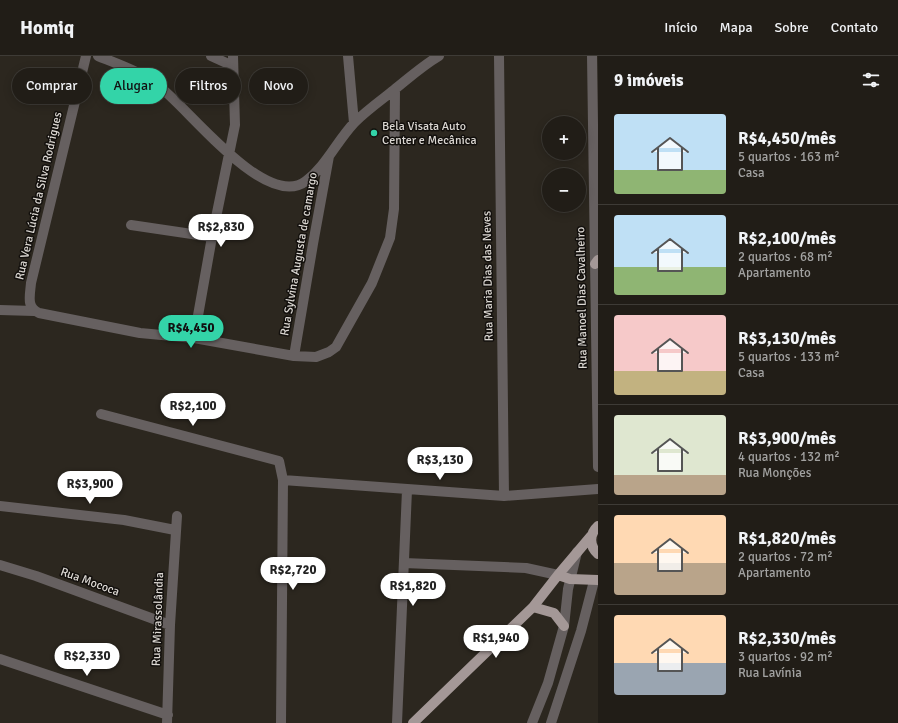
<!DOCTYPE html>
<html lang="pt">
<meta charset="utf-8">
<style>
:root{--surface:#211d17;--page:#2d2a24;--text:#f1f3f6;--muted:#a2a2a1;--line:#3e3b36;--accent:#33d4a8}
body{margin:0;font-family:Signika,sans-serif;background:var(--page);color:var(--text);height:100vh;display:flex;flex-direction:column;font-size:15px;white-space:nowrap}
*{box-sizing:border-box;margin:0}
p{font-size:13px;color:var(--muted)}
.icon{flex:none;width:22px;height:22px;fill:none;stroke:currentColor;stroke-width:2;stroke-linecap:round;stroke-linejoin:round}
.map{position:relative;flex:1;overflow:hidden}
.drawer{display:flex;flex-direction:column;background:var(--surface);width:300px}
.drawer>*{flex:none}
.hud{position:absolute;left:12px;top:12px;width:380px;height:36px;display:flex;gap:8px}
.buttons{position:absolute;left:542px;top:60px;display:grid;gap:8px}
.buttons a{display:grid;place-items:center;width:44px;height:44px;border-radius:50%;background:var(--surface);box-shadow:0 2px 10px #0003,0 0 0 1px var(--line);font-size:20px}
.price{position:absolute;translate:-50% -34px;padding:0 9px;border-radius:14px;background:#fff;color:#222;font-size:13px;line-height:26px;filter:drop-shadow(0 1px 2px #0008)}
.price::after{content:'';position:absolute;left:50%;top:24px;width:12px;height:9px;margin-left:-6px;background:inherit;clip-path:polygon(0 0,100% 0,50% 100%)}
.price.selected{background:var(--accent);color:#111}
ul{padding:0;list-style:none}
li{display:flex;align-items:center;gap:12px;height:100px;padding:0 16px}
li+li{border-top:1px solid var(--line)}
li span{display:grid;place-items:center;flex:none;width:112px;height:80px;border-radius:4px;color:#555}
li>.icon{margin-inline-start:auto}
span .icon{width:48px;height:48px;fill:#fffc;stroke-width:1}
li b{font-size:17px}
h2{display:flex;justify-content:space-between;align-items:center;height:48px;padding:0 16px;font-size:17px}
.chip{padding:0 14px;border-radius:18px;background:var(--surface);box-shadow:0 2px 10px #0003,0 0 0 1px var(--line);font-size:14px;line-height:36px}
.chip.selected{background:var(--accent);color:#111}
header{display:flex;align-items:center;gap:24px;box-sizing:border-box;height:56px;padding:0 20px;background:var(--surface);border-bottom:1px solid var(--line)}
header strong{font-size:19px}
nav{display:flex;gap:22px;margin-inline-start:auto;font-size:14px}
main{display:flex;flex:1;min-height:0}
.map>svg:first-child{display:block}
.lines{fill:none;stroke-linecap:round;stroke-linejoin:round}
.minor{stroke:#666060;stroke-width:10}
.major{stroke:#a49897;stroke-width:10}
.poi-dot{fill:#33d4a8;stroke:#13100d;stroke-width:1.5}
.labels{text-anchor:middle;dominant-baseline:central;stroke-width:3;stroke-linejoin:round;paint-order:stroke}
.poi-label{font-size:12px;fill:#dbd7d2;stroke:#13100d;text-anchor:start}
.street-label{font-size:12px;fill:#dbd7d2;stroke:#13100d}
</style>
<header>
<strong>Homiq</strong>
<nav><a>Início</a><a>Mapa</a><a>Sobre</a><a>Contato</a></nav>
</header>
<main>
<div class="map">
<svg width="598" height="667" viewBox="0 0 598 667">
<rect width="100%" height="100%" fill="#2c271f"/>
<g class="lines">
<path class="minor" d="M86,0L31,227C30,240 26,251 39,257L140,277L194,282L294,300L316,301L329,296L336,291L372,227L390,182L394,153L395,33
M98,0C118,8 138,15 155,27C187,49 265,156 306,125C326,110 337,85 354,67C366,55 380,45 394,34C409,22 422,10 439,0
M211,0L233,10
M348,0L354,67
M499,0L504,440
M592,0L598,411
M131,169L212,181
M0,254L34,255
M194,282L212,181L235,69L233,0
M294,300L313,188L329,100
M101,358L279,405L283,424L281,667
M283,424L504,440L598,433
M0,450L124,464L175,474
M404,507L526,512L558,519
M0,509L36,520L170,569
M0,603L168,659
M167,667L170,569L177,460
M397,667L407,434
M532,667L548,627L564,570L568,533L577,496
M551,667L581,575L594,525"/>
<path class="major" d="M595,208L598,204
M598,470C589,478 589,490 598,498
M558,519L570,523L598,524
M533,551L554,557L564,570
M413,667L533,551L558,519L591,480"/>
</g>
<circle class="poi-dot" cx="374" cy="77" r="4"/>
<g class="labels">
<g class="poi-label">
<text x="382" y="70">Bela Visata Auto<tspan x="382" dy="14">Center e Mecânica</tspan></text>
</g>
<g class="street-label">
<text transform="translate(39 140) rotate(-77)">Rua Vera Lúcia da Silva Rodrigues</text>
<text transform="translate(299 198) rotate(-80)">Rua Sylvina Augusta de camargo</text>
<text transform="translate(488 220) rotate(-91)">Rua Maria Dias das Neves</text>
<text transform="translate(582 242) rotate(-91)">Rua Manoel Dias Cavalheiro</text>
<text transform="translate(90 526) rotate(20)">Rua Mococa</text>
<text transform="translate(158 563) rotate(-88)">Rua Mirassolândia</text>
</g>
</g>
</svg>
<div class="buttons">
<a>+</a>
<a>−</a>
</div>
<b class="price" style="left:221px;top:192px">R$2,830</b>
<b class="price selected" style="left:191px;top:293px">R$4,450</b>
<b class="price" style="left:193px;top:371px">R$2,100</b>
<b class="price" style="left:440px;top:425px">R$3,130</b>
<b class="price" style="left:90px;top:449px">R$3,900</b>
<b class="price" style="left:293px;top:535px">R$2,720</b>
<b class="price" style="left:413px;top:551px">R$1,820</b>
<b class="price" style="left:496px;top:603px">R$1,940</b>
<b class="price" style="left:87px;top:621px">R$2,330</b>
<div class="hud">
<a class="chip">Comprar</a>
<a class="chip selected">Alugar</a>
<a class="chip">Filtros</a>
<a class="chip">Novo</a>
</div>
</div>
<section class="drawer">
<h2>9 imóveis<svg class="icon" aria-label="filters" viewBox="0 0 24 24"><path d="M4 7h16M4 17h16"/><circle cx="9" cy="7" r="2"/><circle cx="15" cy="17" r="2"/></svg></h2>
<ul>
<li><span style="background:linear-gradient(#bfe0f5 70%,#8fb573 0)"><svg class="icon" aria-label="home" viewBox="0 0 24 24"><path d="M3 11l9-7 9 7M6 9v11h12V9"/></svg></span><div><b>R$4,450/mês</b><p>5 quartos · 163 m²</p><p>Casa</p></div></li>
<li><span style="background:linear-gradient(#bfe0f5 65%,#8fb573 0)"><svg class="icon" aria-label="home" viewBox="0 0 24 24"><path d="M3 11l9-7 9 7M6 9v11h12V9"/></svg></span><div><b>R$2,100/mês</b><p>2 quartos · 68 m²</p><p>Apartamento</p></div></li>
<li><span style="background:linear-gradient(#f6c9c9 70%,#c2b280 0)"><svg class="icon" aria-label="home" viewBox="0 0 24 24"><path d="M3 11l9-7 9 7M6 9v11h12V9"/></svg></span><div><b>R$3,130/mês</b><p>5 quartos · 133 m²</p><p>Casa</p></div></li>
<li><span style="background:linear-gradient(#dfe7d0 75%,#b9a48a 0)"><svg class="icon" aria-label="home" viewBox="0 0 24 24"><path d="M3 11l9-7 9 7M6 9v11h12V9"/></svg></span><div><b>R$3,900/mês</b><p>4 quartos · 132 m²</p><p>Rua Monções</p></div></li>
<li><span style="background:linear-gradient(#ffd9b3 60%,#b9a48a 0)"><svg class="icon" aria-label="home" viewBox="0 0 24 24"><path d="M3 11l9-7 9 7M6 9v11h12V9"/></svg></span><div><b>R$1,820/mês</b><p>2 quartos · 72 m²</p><p>Apartamento</p></div></li>
<li><span style="background:linear-gradient(#ffd9b3 60%,#9aa5b1 0)"><svg class="icon" aria-label="home" viewBox="0 0 24 24"><path d="M3 11l9-7 9 7M6 9v11h12V9"/></svg></span><div><b>R$2,330/mês</b><p>3 quartos · 92 m²</p><p>Rua Lavínia</p></div></li>
</ul>
</section>
</main>
